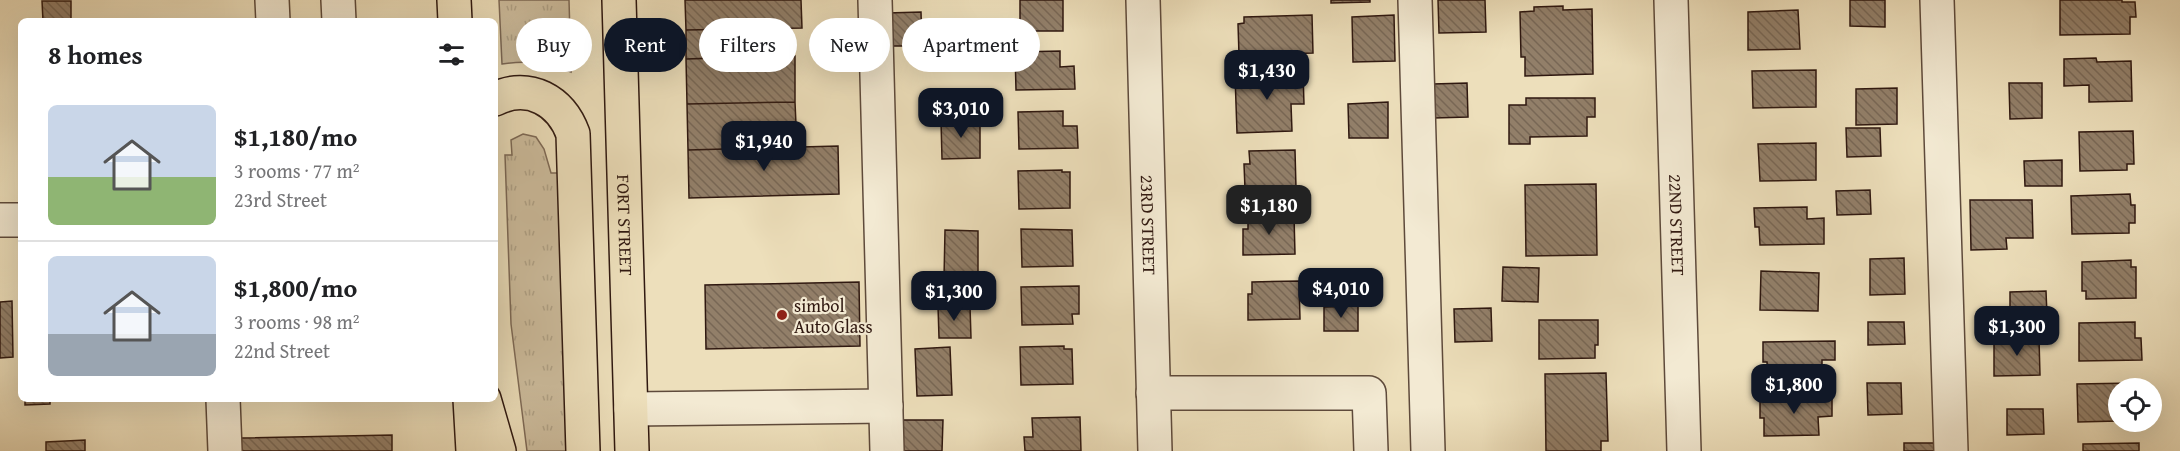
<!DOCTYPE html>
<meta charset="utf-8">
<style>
:root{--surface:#fff;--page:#f2f2f2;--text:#202124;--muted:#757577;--line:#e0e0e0;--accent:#111827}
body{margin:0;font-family:"Gentium Book Plus",serif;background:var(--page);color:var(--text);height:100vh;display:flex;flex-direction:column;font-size:22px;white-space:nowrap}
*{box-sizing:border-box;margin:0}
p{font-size:20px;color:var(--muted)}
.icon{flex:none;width:33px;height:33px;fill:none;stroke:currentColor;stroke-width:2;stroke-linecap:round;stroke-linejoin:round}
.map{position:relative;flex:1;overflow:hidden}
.drawer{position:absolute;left:18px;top:18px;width:480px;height:384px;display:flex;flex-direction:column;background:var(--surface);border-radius:9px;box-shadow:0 6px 24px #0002}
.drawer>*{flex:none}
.banner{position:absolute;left:516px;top:18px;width:570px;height:54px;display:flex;gap:12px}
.fabs{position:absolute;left:2108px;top:378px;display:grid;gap:12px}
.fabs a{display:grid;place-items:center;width:54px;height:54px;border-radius:50%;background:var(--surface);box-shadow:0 6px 24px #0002;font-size:30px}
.price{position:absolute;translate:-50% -51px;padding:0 14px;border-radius:12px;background:var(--accent);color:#fff;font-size:20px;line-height:39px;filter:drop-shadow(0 2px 3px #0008)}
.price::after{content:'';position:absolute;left:50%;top:36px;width:18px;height:14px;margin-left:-9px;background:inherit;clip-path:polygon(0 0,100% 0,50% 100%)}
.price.on{background:#222;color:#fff}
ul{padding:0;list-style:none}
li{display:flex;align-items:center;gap:18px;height:150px;padding:0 30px}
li+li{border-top:2px solid var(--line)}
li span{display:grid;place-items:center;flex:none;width:168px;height:120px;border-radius:9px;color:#555}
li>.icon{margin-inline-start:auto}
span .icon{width:72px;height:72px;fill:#fffc;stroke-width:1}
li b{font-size:26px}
h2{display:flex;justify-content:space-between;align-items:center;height:72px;padding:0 30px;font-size:26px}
.chip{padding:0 21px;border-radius:27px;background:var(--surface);box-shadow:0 6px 24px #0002;font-size:21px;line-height:54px}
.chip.on{background:var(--accent);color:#fff}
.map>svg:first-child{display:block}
.grass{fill:url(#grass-tufts);stroke:#7e6a57;stroke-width:1.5}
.building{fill:url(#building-back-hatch);stroke:#2f1810;stroke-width:1.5}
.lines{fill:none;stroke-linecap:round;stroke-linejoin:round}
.minor-casing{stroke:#5e4a3b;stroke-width:36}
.major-casing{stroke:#2f1810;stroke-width:36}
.minor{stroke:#f3ead3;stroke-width:33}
.major{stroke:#eddfbb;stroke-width:33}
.poi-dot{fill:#8f2418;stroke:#f3ead3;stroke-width:2}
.labels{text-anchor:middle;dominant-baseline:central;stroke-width:4.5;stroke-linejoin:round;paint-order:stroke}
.street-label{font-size:18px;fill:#2f1810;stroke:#f3ead3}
.poi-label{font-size:18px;fill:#2f1810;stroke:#f3ead3;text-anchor:start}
</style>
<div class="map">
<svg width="2180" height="451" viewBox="0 0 2180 451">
<defs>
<pattern id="grass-tufts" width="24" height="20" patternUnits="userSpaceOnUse" patternTransform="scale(1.5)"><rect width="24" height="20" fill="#cdbd9e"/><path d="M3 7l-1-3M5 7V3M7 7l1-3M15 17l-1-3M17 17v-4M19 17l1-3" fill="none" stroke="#b0a287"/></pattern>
<pattern id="building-back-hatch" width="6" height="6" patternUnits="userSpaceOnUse" patternTransform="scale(1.5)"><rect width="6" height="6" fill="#927f69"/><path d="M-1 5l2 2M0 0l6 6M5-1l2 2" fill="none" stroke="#786755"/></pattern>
</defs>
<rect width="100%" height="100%" fill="#eddfbb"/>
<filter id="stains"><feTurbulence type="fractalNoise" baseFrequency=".00333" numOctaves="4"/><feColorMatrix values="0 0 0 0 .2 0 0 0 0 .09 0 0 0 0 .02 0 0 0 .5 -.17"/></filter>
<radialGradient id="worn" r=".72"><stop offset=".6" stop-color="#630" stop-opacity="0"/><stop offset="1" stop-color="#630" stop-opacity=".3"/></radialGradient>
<path class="grass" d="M499,0H569L571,72C548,62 527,60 502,64Z
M523,134L536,137L544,149L551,173H559L568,451H527L511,324L505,155H512L511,140Z"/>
<path class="building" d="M685,0H801L802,28L686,30Z
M1020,0H1063V31H1020Z
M1331,0H1370V2L1331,3Z
M1438,0H1485L1486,32L1439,33Z
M1850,0H1885V27L1850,26Z
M2060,0H2122V2H2135L2136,17H2130V34L2060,35Z
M42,1H71V21H43Z
M1563,6V10L1592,9L1593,74L1525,76V57H1521L1520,12L1534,11V7Z
M1798,10L1800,49L1748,50V12Z
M921,12L922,46H888L887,13Z
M1312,15L1313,53L1239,55L1238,24L1244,23V17Z
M1394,15L1395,61L1353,62L1352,17Z
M740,29L741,57L686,59V30Z
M1060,51V67L1074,66L1075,89L1016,90L1015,52Z
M795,56V102L687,104L686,59Z
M2096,58L2097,62L2131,61L2132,101L2089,102V85L2064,86V59Z
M1816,70V107L1753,108L1752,71Z
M1303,73L1304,104H1291L1292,131L1237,133L1235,75Z
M1467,83L1468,117L1434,118L1433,84Z
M2009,83H2042V118L2010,119Z
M1897,88V124L1856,125V89Z
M1526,98H1595V117H1587V136L1530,137V144H1509V105H1526Z
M795,102L797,147L688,150L687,104Z
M1388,102V138H1349L1348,104Z
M1063,111V126H1077L1078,148L1019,149L1018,112Z
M980,120V158L942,159L941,121Z
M1846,128H1880L1881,156L1847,157Z
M2133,131L2134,164H2127V170L2080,171L2079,132Z
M1816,143V180L1760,181L1758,144Z
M838,146L839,194L689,198L688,150Z
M1295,150L1296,188L1245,189L1244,164H1250L1249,151Z
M2062,160V186H2025L2024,161Z
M1062,170V172H1070V208L1019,209L1018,171Z
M1596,184L1597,255L1526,256L1525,185Z
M1870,190L1871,214L1837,215L1836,191Z
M2130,194L2131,205H2135V223H2129V233L2072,234L2071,196Z
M1970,200H2032L2033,238H2006L2007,249L1971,250Z
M1807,207V219L1824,218V244L1760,245L1759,227H1755L1754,208Z
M1294,216L1295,254L1243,255V229H1248V217Z
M1021,229L1072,230L1073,266L1022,267Z
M945,230L978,231V279L944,278Z
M1904,258L1905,294L1870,295V259Z
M2131,260V267H2136V298L2086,299V291H2082V262Z
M1503,267L1539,268L1538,302L1502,301Z
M1761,271L1819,273L1818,311L1760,310Z
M1299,281L1300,319L1248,320V294H1252V282Z
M859,282L860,346L706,349L705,285Z
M1079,286V314H1072L1073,324L1022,325L1021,287Z
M2046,291L2047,315L2010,316V292Z
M12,301L13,357L0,358V302Z
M938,306H970L971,338H939Z
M1358,306V331H1324V307Z
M1491,308L1492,341L1455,342L1454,309Z
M1539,320H1598V345H1595V358L1539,359Z
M1868,322H1904L1905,344L1868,345Z
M2135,322V338H2141L2142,360L2079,361V323Z
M1994,339H2039L2040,375L1994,376Z
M1835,341V360H1822V378L1768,379L1767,362H1763V342Z
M1064,346V349H1072L1073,384L1021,385L1020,347Z
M950,347L952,395L917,396L915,349Z
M1606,373L1608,441H1601V451H1546L1545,374Z
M1867,383H1901L1902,414L1868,415Z
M2134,383V388H2118V421L2078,422L2077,384Z
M1832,397V416L1818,417L1819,435L1764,436V418H1760V399Z
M25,399H50V404L25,405Z
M2007,409H2043L2044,434L2007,435Z
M1080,417L1081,451H1025L1024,437H1033L1032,418Z
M901,420H943L942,451H900Z
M392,435V451H241V438Z
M85,440V451H46V442Z
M1904,443H1938V451H1904Z
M2139,443V451H2083V444Z"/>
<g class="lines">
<defs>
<g id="minor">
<path d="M272,0L273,21"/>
<path d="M338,0L339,21"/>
<path d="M875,0L887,451"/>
<path id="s1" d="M1143,0L1155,451"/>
<path d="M1415,0L1428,451"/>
<path id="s2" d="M1671,0L1684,451"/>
<path d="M1937,0L1951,451"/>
<path d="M0,220H21"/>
<path d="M1153,393H1369L1371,451"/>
<path d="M223,399L225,451"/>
<path d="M631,409L886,406"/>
</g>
<g id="major">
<path d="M454,0L455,21"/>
<path id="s3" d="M619,0L632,451"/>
<path d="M495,99C529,82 561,101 573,134L583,451"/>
<path d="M470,399L473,451"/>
<path d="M484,399L499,451"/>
</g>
</defs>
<use href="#minor" class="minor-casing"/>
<use href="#major" class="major-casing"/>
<use href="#minor" class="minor"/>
<use href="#major" class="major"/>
</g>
<circle class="poi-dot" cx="782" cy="315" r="6"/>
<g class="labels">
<g class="street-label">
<text stroke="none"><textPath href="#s3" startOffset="225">FORT STREET</textPath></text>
<text stroke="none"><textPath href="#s1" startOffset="225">23RD STREET</textPath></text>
<text stroke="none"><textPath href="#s2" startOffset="225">22ND STREET</textPath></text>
</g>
<g class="poi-label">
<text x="794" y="305">simbol<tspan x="794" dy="21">Auto Glass</tspan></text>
</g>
</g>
<rect width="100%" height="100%" filter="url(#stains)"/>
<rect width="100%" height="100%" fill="url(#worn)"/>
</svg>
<div class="fabs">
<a><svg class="icon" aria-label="locate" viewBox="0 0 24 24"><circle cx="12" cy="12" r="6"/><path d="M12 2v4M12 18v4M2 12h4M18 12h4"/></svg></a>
</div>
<b class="price" style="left:1267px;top:101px">$1,430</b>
<b class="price" style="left:961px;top:139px">$3,010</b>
<b class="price" style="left:764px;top:172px">$1,940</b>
<b class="price on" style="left:1269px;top:236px">$1,180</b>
<b class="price" style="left:1341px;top:319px">$4,010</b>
<b class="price" style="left:954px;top:322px">$1,300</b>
<b class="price" style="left:2017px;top:357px">$1,300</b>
<b class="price" style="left:1794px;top:415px">$1,800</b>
<div class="banner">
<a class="chip">Buy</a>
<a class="chip on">Rent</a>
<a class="chip">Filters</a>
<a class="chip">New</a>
<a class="chip">Apartment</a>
</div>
<section class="drawer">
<h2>8 homes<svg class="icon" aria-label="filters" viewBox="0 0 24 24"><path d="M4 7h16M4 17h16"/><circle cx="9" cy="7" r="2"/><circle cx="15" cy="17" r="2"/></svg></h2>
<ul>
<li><span style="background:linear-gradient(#c9d6e8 60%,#8fb573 0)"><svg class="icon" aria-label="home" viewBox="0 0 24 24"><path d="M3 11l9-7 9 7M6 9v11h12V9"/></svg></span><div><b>$1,180/mo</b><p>3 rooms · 77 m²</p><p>23rd Street</p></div></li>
<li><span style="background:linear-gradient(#c9d6e8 65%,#9aa5b1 0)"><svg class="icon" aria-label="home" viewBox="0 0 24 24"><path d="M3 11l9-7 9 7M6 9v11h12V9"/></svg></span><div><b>$1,800/mo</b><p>3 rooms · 98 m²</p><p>22nd Street</p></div></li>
</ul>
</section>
</div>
